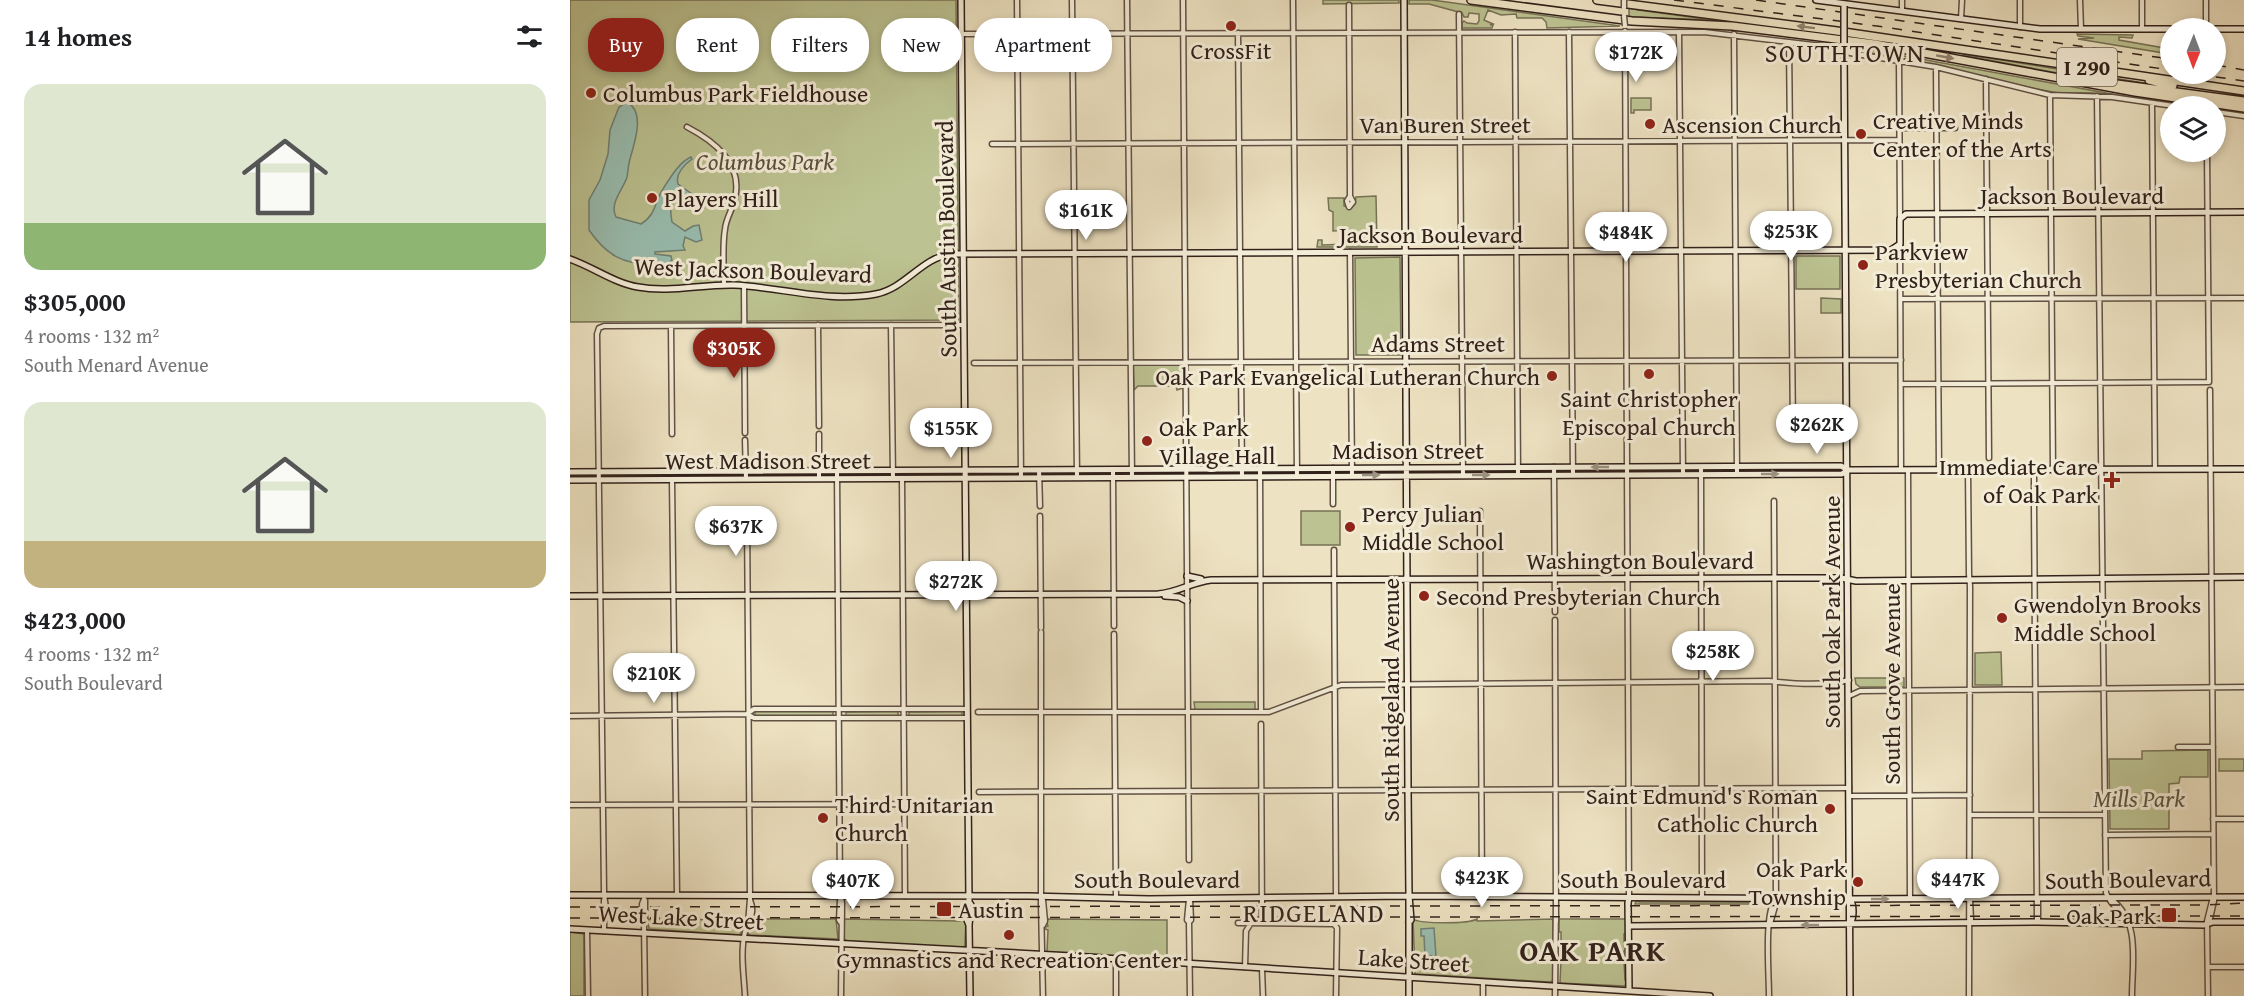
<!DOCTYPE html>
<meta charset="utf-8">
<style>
:root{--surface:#fff;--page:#f2f2f2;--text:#202124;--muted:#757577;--accent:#8f2418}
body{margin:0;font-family:"Gentium Book Plus",serif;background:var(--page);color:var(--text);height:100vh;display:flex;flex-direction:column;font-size:22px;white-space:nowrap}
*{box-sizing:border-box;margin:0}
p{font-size:20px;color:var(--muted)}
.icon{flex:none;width:33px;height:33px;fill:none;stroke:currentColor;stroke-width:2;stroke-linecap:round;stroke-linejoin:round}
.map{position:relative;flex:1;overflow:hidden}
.panel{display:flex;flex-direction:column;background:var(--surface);width:570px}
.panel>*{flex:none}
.guide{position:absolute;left:18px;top:18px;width:570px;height:54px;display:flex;gap:12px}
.needle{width:39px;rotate:181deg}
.tools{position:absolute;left:1590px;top:18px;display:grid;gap:12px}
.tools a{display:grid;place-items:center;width:66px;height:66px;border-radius:50%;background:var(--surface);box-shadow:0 3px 9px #0003;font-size:30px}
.price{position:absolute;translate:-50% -51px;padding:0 14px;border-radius:21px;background:#fff;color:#222;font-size:20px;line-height:39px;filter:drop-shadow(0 2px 3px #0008)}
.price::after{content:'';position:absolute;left:50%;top:36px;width:18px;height:14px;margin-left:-9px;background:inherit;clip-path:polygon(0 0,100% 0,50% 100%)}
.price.selected{background:var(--accent);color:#fff}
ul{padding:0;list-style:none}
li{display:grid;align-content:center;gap:12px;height:318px;padding:0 24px}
li span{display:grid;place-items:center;height:186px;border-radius:18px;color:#555}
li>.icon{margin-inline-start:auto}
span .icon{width:108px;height:108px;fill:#fffc;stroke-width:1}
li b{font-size:26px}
h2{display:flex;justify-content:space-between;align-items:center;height:72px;padding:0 24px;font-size:26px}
.pill{padding:0 21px;border-radius:24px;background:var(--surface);box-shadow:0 3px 9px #0003;font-size:21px;line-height:54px}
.pill.selected{background:var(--accent);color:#fff}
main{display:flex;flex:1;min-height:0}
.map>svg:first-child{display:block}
.green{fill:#bcc291;stroke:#777256;stroke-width:1.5}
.water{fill:#99beb0;stroke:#707f74;stroke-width:1.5}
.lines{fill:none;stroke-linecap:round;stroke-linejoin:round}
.street-casing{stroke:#615144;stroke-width:7}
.secondary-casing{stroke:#32211a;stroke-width:8}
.highway-casing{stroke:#32211a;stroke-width:10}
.street{stroke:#f3ecd7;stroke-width:4}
.secondary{stroke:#f3ecd7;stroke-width:5}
.highway{stroke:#ede2c2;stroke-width:7}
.rail{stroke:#32211a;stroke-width:1.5;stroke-dasharray:10 10;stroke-linecap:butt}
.street-bridge-casing{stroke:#615144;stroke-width:7;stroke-linecap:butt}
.secondary-bridge-casing{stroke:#32211a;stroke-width:8;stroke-linecap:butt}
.street-bridge{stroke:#f3ecd7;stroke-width:4}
.secondary-bridge{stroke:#f3ecd7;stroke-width:5}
.oneway{fill:#90826e}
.oneway2{fill:#9c9182}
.poi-dot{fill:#8f2418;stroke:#f3ecd7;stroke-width:2}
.labels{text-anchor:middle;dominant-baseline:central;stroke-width:6;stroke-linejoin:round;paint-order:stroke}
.shield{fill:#f3ecd7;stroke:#6c5e53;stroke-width:1.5}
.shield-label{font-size:22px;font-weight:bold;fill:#32211a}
.poi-label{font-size:24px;fill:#32211a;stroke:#f3ecd7;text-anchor:start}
.street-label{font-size:24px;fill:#32211a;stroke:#f3ecd7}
.park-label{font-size:24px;font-style:italic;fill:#5b513e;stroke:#f3ecd7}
.neighbourhood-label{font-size:26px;letter-spacing:1.5px;fill:#32211a;stroke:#f3ecd7}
.district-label{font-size:30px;font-weight:bold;letter-spacing:1.5px;fill:#32211a;stroke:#f3ecd7}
</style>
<main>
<section class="panel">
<h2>14 homes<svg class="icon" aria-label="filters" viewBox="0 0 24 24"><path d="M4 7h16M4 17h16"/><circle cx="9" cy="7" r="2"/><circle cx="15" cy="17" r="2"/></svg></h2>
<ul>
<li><span style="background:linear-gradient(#dfe7d0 75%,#8fb573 0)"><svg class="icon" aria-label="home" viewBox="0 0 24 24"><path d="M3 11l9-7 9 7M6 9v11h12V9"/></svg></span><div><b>$305,000</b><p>4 rooms · 132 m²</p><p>South Menard Avenue</p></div></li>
<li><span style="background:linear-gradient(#dfe7d0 75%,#c2b280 0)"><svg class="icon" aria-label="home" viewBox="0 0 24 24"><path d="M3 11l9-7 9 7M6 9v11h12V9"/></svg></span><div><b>$423,000</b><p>4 rooms · 132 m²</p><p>South Boulevard</p></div></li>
</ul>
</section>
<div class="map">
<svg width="1674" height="996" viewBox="0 0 1674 996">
<rect width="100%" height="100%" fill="#ede2c2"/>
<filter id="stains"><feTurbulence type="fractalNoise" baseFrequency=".00333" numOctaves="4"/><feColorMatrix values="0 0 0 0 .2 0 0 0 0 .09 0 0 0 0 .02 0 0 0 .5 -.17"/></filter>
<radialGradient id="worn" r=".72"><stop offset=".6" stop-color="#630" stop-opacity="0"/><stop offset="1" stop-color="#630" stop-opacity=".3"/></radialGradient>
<path class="green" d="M0,0H386L389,320L0,322Z
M753,0H829V3L753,4Z
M839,0H862L1050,26L977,28L976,22L972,18H947L946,14L931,15L918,10L914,20L923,24L920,25H923L922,28H892V23L894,21L897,23L907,24L909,21V14L899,13L898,17H894L892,13L859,4H839Z
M1059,8L1068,10L1143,20L1059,17Z
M1507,34L1563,35L1562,38L1549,37V40L1600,49V54L1508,39L1524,38L1508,36Z
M1280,46L1569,99L1624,106L1523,93H1489L1466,89L1339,60L1282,50Z
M1394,54L1575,83L1482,72L1393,55Z
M1061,98H1081V110H1064V113H1061Z
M806,196L807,247H747L748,240H752V245L778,244V230L763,231V212L759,210L758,198H774V206L781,208L785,204L786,197Z
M1226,256H1270V289H1226Z
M830,257L831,355H786L785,258Z
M1251,298L1271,299V313H1251Z
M565,364H611L613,388L607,390L606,386H568L564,390L563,366Z
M731,511H770V545H731Z
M1431,652L1432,685H1405V653Z
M1285,678H1334V687H1290L1286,684Z
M624,702H685V710H625Z
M185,711H263V716H185Z
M328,711V716H276V712Z
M392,711V716H339V712Z
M1638,750V777H1610L1609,783L1599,784V829H1540L1539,759H1572V751Z
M1649,759H1674V771H1649Z
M1066,901L1070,902H1198L1197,904H1065Z
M78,919L173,920L176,919L170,935L79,929Z
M183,919H266L268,939L179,935L178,933Z
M274,919L389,921L396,919L395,942V946L390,948L277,941L273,938Z
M475,919L597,920V959L477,952L478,930L475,929V927L478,926Z
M843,919C850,924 899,924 907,919V921L983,919V980L980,982L845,974Z
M989,919H1056L1057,932L1054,934V946H1057V949L1054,951V958L1057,957L1054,962L1055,980H1057L1055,986L990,983L991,961H989V954L991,952V932H989Z
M0,932L14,934V996H0Z"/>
<path class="water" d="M57,102C77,113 63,146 59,163C58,168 58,173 57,177C53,190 39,203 46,217L71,224C87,214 84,202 93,189C100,178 109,162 121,157L122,159C114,165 105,174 108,184L132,201L137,195L140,196L134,208L130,210L110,198C99,202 100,211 102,222L115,231L123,226L129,225L132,240L126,242L115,237L113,246L115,250L85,252V254L101,256L102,260C96,266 92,265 84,265C53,264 37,256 19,230V200L30,180L38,154L40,130L49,107Z
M864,928L866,956H855L854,936H851V929Z"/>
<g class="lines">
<defs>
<path id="street" d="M447,0L451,477
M502,0L507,477
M557,0L562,477
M613,0L619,860
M723,0L727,476
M1332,0V11
M1450,0V27
M1510,0L1511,29
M1572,0V29
M1636,0V28
M779,5L780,196L777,201L779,207L783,202L780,196
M889,14L893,475
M1391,19L1392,0
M1055,31L1059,897
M945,32L948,475
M999,32L1003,475
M1109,32L1113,474
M668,33L672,476
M391,34L1134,32L1269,48L1280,53L1366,67L1480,95L1542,97L1604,106
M1164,34L1167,474
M1219,42L1223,431
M1329,60L1330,219
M1366,67L1369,470
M1416,79L1419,458
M1480,95L1483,469
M1527,96L1536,893L1541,902L1559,923
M1582,104L1585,469
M1646,112L1674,116
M117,127C144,141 173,164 165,198C163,209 156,218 155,229C152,247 154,267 154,285
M1329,128H1385
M422,144L1329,140
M1330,244L1331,470
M780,252L782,475
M174,286L175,433
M1331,299L1674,298
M248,325L249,426
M321,325L323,478
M101,326L102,434
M404,363L1331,360
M1331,384L1639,382L1637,152
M249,434V478
M175,440L176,478
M984,467L985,612
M1131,467L1132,898
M763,468V504
M690,469L691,712
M469,470L470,506
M543,470L544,626
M1338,470L1340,899
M1398,470L1399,574L1400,586L1399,996
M1464,470V498
M267,472L270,891L272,903L271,996
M332,478L335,896
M102,480L107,895
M1464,504L1467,922
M910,511L912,896
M470,516L471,628
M177,517L180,899L178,924
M764,550L766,896
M985,620L986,922
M471,632V904L473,996
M544,634L546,898
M1279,696L1290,691L1674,687
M408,712H699L771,685L1199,681C1224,684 1255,686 1279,680
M178,713L184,709H397
M0,716L177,714L184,718H397
M691,724L692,923
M1608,747H1643
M409,792L1279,788
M1280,796L1400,795
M0,805L398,804
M1400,815H1535
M1643,819H1674
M1535,835L1643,834
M74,899L72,904L74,923L75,996
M619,899L617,920L619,922L620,996
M1468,899V921
M1541,899C1571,921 1562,963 1562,996
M270,900L269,920L271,923
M473,900L475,921L473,925
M34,922C39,913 34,902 34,891L27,334L29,328L34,326L394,325
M75,922V900
M619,922L621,920L620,899
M1400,922L1401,920L1400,899
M668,923L764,924L767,928L766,996
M692,923V898
M1639,923L1644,901L1640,390
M1200,924L1206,903L1204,501
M17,930L18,996
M34,931V900
M546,960V996
M675,967L676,931L681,923
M1638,967H1674
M692,969L693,996
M913,982V996
M175,996C174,976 170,952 175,932C178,920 186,914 180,900
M985,996L986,898
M1199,996C1199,975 1194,914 1205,900
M1638,996L1637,921L1643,897"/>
<path id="secondary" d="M391,0L399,902L397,920L399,925L400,996
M834,0L838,790L839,896L841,920L839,922
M1246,0L1470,29H1600
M1646,29H1674
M1274,45L1280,996
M0,259C23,267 44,283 68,287C99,293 132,284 164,285C210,287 259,303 306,294C336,288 351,258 381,254L1321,250L1330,244V219L1336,214L1674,212
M0,472L1271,466L1278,470
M0,480L1272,474L1278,470L1674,469
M617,576L631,579
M0,596L588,594C607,593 622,582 641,580L1211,578H1271L1286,581L1674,577
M595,596L609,597L617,601
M0,895L459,896L579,899L839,896L1280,899L1674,897
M839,897V996
M1059,897L1058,903L1059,991
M1280,899C1284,905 1284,918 1280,924
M399,902L401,905L399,925
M1059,926L1467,922L1634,925L1643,922H1674
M0,929L502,956L1140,996"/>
<path id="highway" d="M901,0L1062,21L1162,26L1305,44L1565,92L1674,108
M1027,0L1267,31L1674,91
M1579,80L1603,86
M1532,82L1674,101"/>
</defs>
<use href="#street" class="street-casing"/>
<use href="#secondary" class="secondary-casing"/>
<use href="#highway" class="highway-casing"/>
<use href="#street" class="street"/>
<use href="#secondary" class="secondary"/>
<use href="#highway" class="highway"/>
<path class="rail" d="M1104,0L1307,26L1600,70
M1186,0L1600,59
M1646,65L1674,70
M1626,74L1674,81
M0,907L1635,905L1674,903
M0,918L1674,916"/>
<defs>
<path id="street-bridge" d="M1054,0V8
M1054,16L1055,26"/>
<path id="secondary-bridge" d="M1274,45V6"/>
</defs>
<use href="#street-bridge" class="street-bridge-casing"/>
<use href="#secondary-bridge" class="secondary-bridge-casing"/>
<use href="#street-bridge" class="street-bridge"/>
<use href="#secondary-bridge" class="secondary-bridge"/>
</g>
<defs><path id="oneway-solid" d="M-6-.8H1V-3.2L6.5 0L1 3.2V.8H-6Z" transform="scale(1.5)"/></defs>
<g class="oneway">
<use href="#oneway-solid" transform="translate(1236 27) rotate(-173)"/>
<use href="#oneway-solid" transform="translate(1375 57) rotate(10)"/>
</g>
<g class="oneway2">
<use href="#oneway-solid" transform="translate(1030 467) rotate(-180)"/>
<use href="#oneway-solid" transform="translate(1200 474)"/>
<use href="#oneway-solid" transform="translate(801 475)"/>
<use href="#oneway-solid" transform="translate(911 475)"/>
<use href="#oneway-solid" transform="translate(1310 899)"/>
<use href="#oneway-solid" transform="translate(1240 925) rotate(180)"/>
</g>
<g class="poi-dot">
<circle cx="661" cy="26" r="6"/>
<circle cx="21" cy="93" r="6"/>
<circle cx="1080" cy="124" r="6"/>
<circle cx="1291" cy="134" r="6"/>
<circle cx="82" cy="198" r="6"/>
<circle cx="1293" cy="265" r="6"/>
<circle cx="1079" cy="374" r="6"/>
<circle cx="982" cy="376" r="6"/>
<circle cx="577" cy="441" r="6"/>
<path d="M1539 471h6v6h6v6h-6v6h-6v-6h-6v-6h6z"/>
<circle cx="780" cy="527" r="6"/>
<circle cx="854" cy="596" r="6"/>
<circle cx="1432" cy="618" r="6"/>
<circle cx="1260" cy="809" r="6"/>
<circle cx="253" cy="818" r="6"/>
<circle cx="1288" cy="882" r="6"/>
<rect x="366" y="901" width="16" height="16" rx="3"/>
<rect x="1591" y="907" width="16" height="16" rx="3"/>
<circle cx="439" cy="935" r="6"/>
</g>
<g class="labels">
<rect class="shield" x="1487" y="48" width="60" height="38" rx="4.5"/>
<g class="shield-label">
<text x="1517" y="67">I 290</text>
</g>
<g class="poi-label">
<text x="661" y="50" text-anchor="middle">CrossFit</text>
<text x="33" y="93">Columbus Park Fieldhouse</text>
<text x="1303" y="120">Creative Minds<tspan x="1303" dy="28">Center of the Arts</tspan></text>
<text x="1092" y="124">Ascension Church</text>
<text x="94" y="198">Players Hill</text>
<text x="1305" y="251">Parkview<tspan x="1305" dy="28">Presbyterian Church</tspan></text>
<text x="970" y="376" text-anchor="end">Oak Park Evangelical Lutheran Church</text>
<text x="1079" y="398" text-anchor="middle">Saint Christopher<tspan x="1079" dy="28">Episcopal Church</tspan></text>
<text x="589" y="427">Oak Park<tspan x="589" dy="28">Village Hall</tspan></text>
<text x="1528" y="466" text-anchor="end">Immediate Care<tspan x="1528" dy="28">of Oak Park</tspan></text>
<text x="792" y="513">Percy Julian<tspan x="792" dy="28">Middle School</tspan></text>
<text x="866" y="596">Second Presbyterian Church</text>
<text x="1444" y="604">Gwendolyn Brooks<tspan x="1444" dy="28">Middle School</tspan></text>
<text x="1248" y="795" text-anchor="end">Saint Edmund's Roman<tspan x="1248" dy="28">Catholic Church</tspan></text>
<text x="265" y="804">Third Unitarian<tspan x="265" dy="28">Church</tspan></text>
<text x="1276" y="868" text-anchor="end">Oak Park<tspan x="1276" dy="28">Township</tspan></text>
<text x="388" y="909">Austin</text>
<text x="1586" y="915" text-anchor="end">Oak Park</text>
<text x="439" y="959" text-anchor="middle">Gymnastics and Recreation Center</text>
</g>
<g class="street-label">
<text x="875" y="124">Van Buren Street</text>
<text x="1502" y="195">Jackson Boulevard</text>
<text x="861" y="234">Jackson Boulevard</text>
<text transform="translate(376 239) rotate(-91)">South Austin Boulevard</text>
<text transform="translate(183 270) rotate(2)">West Jackson Boulevard</text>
<text x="868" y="343">Adams Street</text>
<text x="838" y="450">Madison Street</text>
<text x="198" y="460">West Madison Street</text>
<text x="1070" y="560">Washington Boulevard</text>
<text transform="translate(1261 612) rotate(-90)">South Oak Park Avenue</text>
<text transform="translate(1321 684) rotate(-90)">South Grove Avenue</text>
<text transform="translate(820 700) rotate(-90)">South Ridgeland Avenue</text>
<text x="587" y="879">South Boulevard</text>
<text x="1073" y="879">South Boulevard</text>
<text transform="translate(1558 879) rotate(-1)">South Boulevard</text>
<text transform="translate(111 917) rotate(3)">West Lake Street</text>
<text transform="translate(844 960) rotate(4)">Lake Street</text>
</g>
<g class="park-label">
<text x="195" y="161">Columbus Park</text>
<text x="1569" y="798">Mills Park</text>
</g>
<g class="neighbourhood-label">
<text x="1275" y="52">SOUTHTOWN</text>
<text x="744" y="912">RIDGELAND</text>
</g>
<g class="district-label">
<text x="1023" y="950">OAK PARK</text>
</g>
</g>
<rect width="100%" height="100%" filter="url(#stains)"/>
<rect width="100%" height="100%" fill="url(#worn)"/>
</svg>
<div class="tools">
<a><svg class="needle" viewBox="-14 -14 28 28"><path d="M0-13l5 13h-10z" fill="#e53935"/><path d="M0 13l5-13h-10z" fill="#757577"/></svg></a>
<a><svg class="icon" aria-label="layers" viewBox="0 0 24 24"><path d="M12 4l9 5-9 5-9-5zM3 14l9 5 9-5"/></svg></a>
</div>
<b class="price" style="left:1066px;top:83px">$172K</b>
<b class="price" style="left:516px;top:241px">$161K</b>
<b class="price" style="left:1221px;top:262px">$253K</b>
<b class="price" style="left:1056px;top:263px">$484K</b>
<b class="price selected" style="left:164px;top:379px">$305K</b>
<b class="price" style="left:1247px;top:455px">$262K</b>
<b class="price" style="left:381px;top:459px">$155K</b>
<b class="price" style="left:166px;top:557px">$637K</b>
<b class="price" style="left:386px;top:612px">$272K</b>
<b class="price" style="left:1143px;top:682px">$258K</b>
<b class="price" style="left:84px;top:704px">$210K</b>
<b class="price" style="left:912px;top:908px">$423K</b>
<b class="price" style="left:1388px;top:910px">$447K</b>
<b class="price" style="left:283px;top:911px">$407K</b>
<div class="guide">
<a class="pill selected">Buy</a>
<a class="pill">Rent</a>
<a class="pill">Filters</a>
<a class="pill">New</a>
<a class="pill">Apartment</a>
</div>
</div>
</main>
